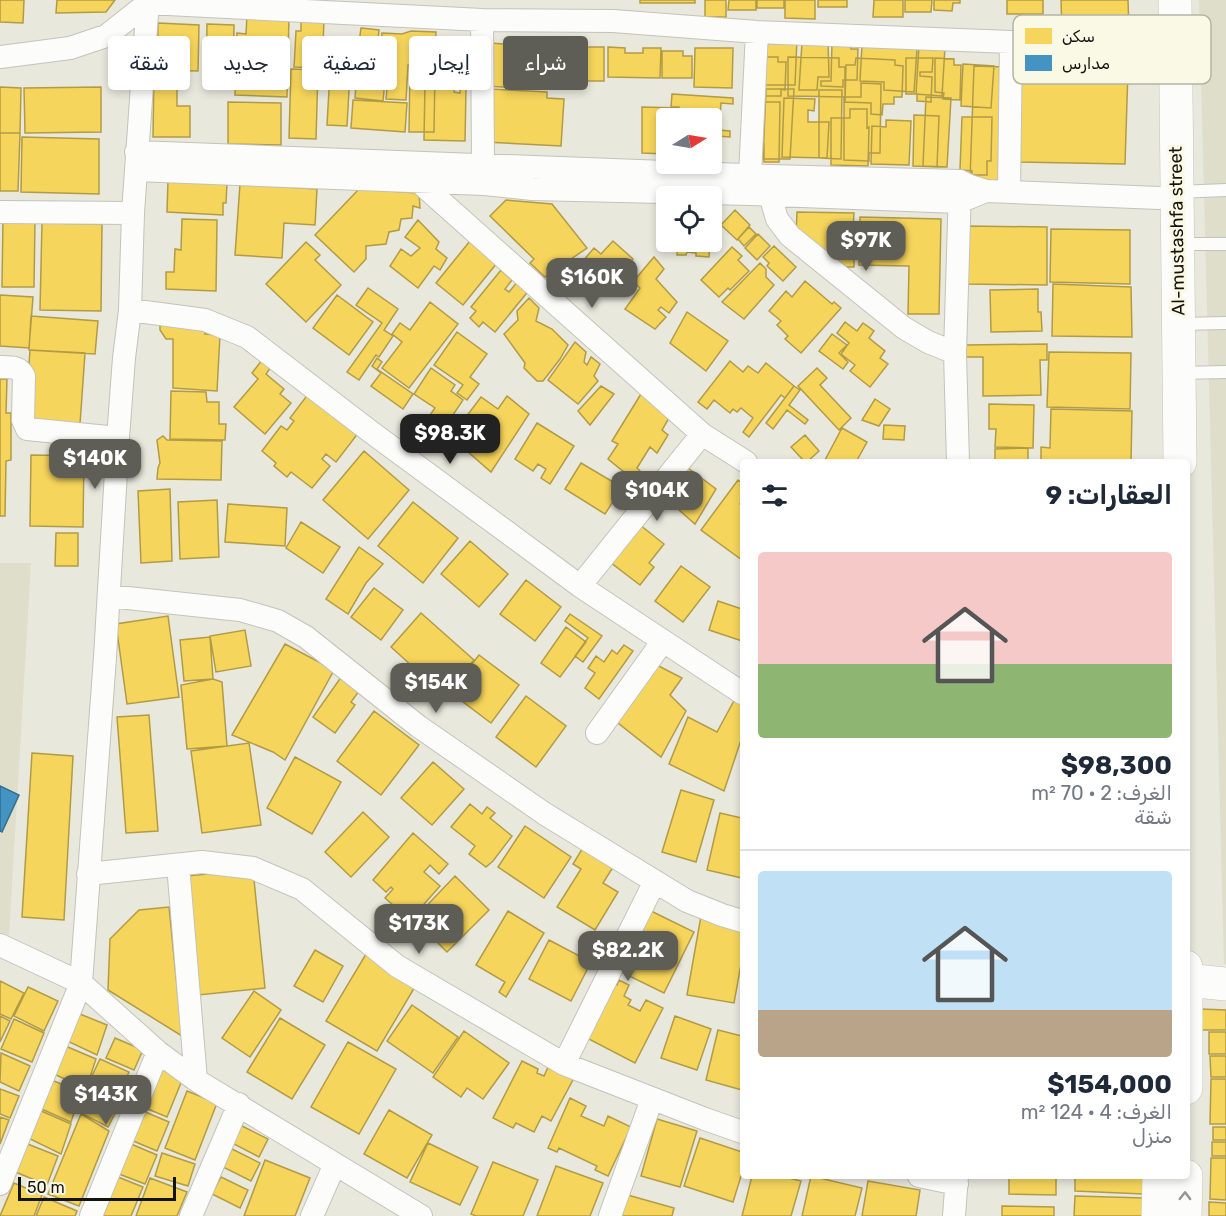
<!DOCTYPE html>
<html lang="ar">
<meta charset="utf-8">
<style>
:root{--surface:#fff;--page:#f2f2f3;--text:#1f2937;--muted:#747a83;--line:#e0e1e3;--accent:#5e5e56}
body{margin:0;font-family:Rubik,Cairo,sans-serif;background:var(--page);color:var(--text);direction:rtl;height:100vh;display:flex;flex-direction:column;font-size:22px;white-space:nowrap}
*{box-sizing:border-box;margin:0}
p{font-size:20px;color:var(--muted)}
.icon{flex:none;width:33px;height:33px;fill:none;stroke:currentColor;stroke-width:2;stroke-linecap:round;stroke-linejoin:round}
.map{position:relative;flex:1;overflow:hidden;direction:ltr}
.side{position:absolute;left:740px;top:459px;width:450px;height:720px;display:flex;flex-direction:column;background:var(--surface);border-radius:6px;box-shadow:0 3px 9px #0003;direction:rtl}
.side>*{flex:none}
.guide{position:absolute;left:18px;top:36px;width:570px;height:54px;direction:rtl;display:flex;gap:12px}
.needle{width:39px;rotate:79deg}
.fabs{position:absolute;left:656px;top:108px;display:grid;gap:12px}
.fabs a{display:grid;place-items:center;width:66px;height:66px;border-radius:6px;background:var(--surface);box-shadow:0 3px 9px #0003;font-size:30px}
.scale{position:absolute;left:18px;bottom:15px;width:158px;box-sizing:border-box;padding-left:6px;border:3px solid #14140e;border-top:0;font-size:16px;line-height:21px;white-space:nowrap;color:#14140e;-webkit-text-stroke:4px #f9f9e6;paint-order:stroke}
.price{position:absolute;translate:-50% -51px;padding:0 14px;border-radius:12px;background:var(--accent);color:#fff;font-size:20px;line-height:39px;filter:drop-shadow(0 2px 3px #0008)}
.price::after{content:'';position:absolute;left:50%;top:36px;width:18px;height:14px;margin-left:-9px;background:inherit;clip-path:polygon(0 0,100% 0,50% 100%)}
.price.selected{background:#222;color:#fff}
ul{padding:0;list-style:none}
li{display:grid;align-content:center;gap:12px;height:318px;padding:0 18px}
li+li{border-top:2px solid var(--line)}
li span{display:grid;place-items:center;height:186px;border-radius:6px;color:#555}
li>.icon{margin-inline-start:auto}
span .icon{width:108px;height:108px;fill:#fffc;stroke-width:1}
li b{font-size:26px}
h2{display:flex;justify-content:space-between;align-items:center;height:72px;padding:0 18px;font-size:26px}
.chip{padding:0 21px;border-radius:6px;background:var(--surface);box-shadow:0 3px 9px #0003;font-size:21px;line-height:54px}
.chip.selected{background:var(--accent);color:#fff}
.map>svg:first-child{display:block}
.built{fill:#dedecb}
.homes{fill:#f6d55c;stroke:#b29b45;stroke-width:1.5}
.schools{fill:#4393c3;stroke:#356d8d;stroke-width:1.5}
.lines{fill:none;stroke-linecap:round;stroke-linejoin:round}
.lane-casing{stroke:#c3c3bb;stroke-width:14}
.street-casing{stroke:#c3c3bb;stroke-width:24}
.secondary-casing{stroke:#c3c3bb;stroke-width:34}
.primary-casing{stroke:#c3c3bb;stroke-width:34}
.lane{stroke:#fcfcfa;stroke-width:12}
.street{stroke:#fcfcfa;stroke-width:22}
.secondary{stroke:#fcfcfa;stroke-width:33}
.primary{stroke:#fcfcfa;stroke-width:33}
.oneway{stroke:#949490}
.labels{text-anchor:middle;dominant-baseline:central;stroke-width:6;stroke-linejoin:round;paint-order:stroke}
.street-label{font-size:18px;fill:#14140e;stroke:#f9f9e6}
.key{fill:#f9f9e6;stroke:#b4b4a5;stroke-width:1.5}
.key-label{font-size:16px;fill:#14140e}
</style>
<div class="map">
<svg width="1226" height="1216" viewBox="0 0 1226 1216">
<rect width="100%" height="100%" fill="#e8e8dd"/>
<path class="built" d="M1199,0H1226V964H1224Z
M0,563H31L9,935L0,932Z"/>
<path class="homes" d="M0,0H24L23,23L0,22Z
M57,0H115L106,12L56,13Z
M640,0H695V3H640Z
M705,0H726V17H705Z
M729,0H756V10H728Z
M757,0H784V8H757Z
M785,0H815V19L785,18Z
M818,0H847V7H818Z
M874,0H903V17H873Z
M905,0H932L931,12H905Z
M934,0H960V3H953L952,11L934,10Z
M1007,0H1043V14H1007Z
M1061,0H1128L1129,31L1076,33V31H1062Z
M247,15L289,17L287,97L235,95L237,33L246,34Z
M301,20H324L322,68L294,67L296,31H301Z
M158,23L199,25L198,71L157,70Z
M207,24L234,25L233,86L206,85Z
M361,28L379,30L374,79L385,80L383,101L355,98L357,73L350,72L352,43H359Z
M411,31L436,32L434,67L408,65L406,100L386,99L388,77H380L382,33L402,34Z
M768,37L797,39L795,85H764Z
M828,41L829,77H818L817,90H799L802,42Z
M832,42H851V49H858L857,80H843V87L821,86V81H831Z
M490,43L519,45L517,88L487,86Z
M527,45L547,46L546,77L518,76L520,51H527Z
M862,45L917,49L914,92L884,90V82L860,81Z
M919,45L945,47L942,96L916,94Z
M548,46H567V50L576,51L575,87H547Z
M576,47H604V81H576Z
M608,47L625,48V53H643V48H661L660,78L608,77Z
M695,48H733L732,88L694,87Z
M662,51H683V56H692V78H662Z
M759,57H778V62H786L785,90L781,89V96H758Z
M788,57L839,58V67H845V97L788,96Z
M856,58L895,60V65L903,66L902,97H894V104H883L882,115L871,114V103L845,102L846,65H855Z
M906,58H933L932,72H920V76L932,77L931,102L917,101V94H906Z
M935,58L954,59V65H961L960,100L943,99L944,93L935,92Z
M963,64L994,66L991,108L961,106Z
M974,66L1005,67L1001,181L970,180Z
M1021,67L1128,70L1125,164L1019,162Z
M291,69L318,70L316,139L289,138Z
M410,70L435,71L434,132H409Z
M330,72L350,73L347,126L327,125Z
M154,73H177V106H190V137H153Z
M425,83H440V88H454V92L460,93V88L466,89L465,141L424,140Z
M861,83L881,84L880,153H869V161L844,160V97H861Z
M0,87L21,88L20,133H0Z
M101,87V132L25,133L24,88Z
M488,89L547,92V98L564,99L561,146L485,142Z
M766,89H794L790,159H763Z
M819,90H842L841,159L819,158Z
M672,94L733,98V104L721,103L719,130L730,131V137L717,136V146H711V118H678L679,107H671Z
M926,97L951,98L947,167L923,166Z
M784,98L815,99L814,111L808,110V122H829L827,158L782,157Z
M353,100L407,103L405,132L351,128Z
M228,102L281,103V145L228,144Z
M760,102H780L779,162H764V144H756Z
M642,107L677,108V118H666V154L642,153Z
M850,109H867V128L869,127L868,166L831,165V118H850Z
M914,115L939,116L937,167L913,166Z
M962,117H992L991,161H987V175H972V171L960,170Z
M886,120L911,121L909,165L871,164L872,126L886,127Z
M0,133H20L18,191H0Z
M22,137L99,139V194L21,192Z
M168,180L227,183L226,203H223V215L167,212Z
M240,184L317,189L315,225L284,223L282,258L235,255Z
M359,189L419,193L420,208L413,206L412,218L401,219L399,230L389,232L386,244L366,246V259L354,272L315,235Z
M506,200L552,204L587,248L545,277L530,263L534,259L490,216Z
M735,210L750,225L737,240L721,225Z
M797,212L854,213L852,245H854V267H838L796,236Z
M860,217L941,219L939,314H908L909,266L859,265Z
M3,219L35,220L34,287H2Z
M182,219L217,220L216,291L166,289V272H174L175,249L181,250Z
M418,220L439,242L436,249L447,258L440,270L434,266L418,288L390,266L401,249L411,256L420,248L405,237Z
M42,223L102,224L101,311L40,310Z
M966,226L1047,227V285L965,284Z
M749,227L756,234L744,246L738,239Z
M1051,229L1130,230V284L1050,282Z
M758,234L770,246L757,260L745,248Z
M470,241L497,263L463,305L436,283Z
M613,241L633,259L619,275L629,284L619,295L609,287L601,296L587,283L584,286L571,275L594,248L601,254Z
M306,242L320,255L315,260L341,285L306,322L266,284Z
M674,242H710L709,257L696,256V253L687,252L686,255H677V245H673Z
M774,246L796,267L783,281L767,266L769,263L763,257Z
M732,247L742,256L738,260L749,271L730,290L728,288L719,297L701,280Z
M654,257L664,269L656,279L677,302L669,313L661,307L658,310L666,317L655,329L625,309L640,288L633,282Z
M760,263L766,269V277L774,285L744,319L722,302Z
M501,270L512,280L505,289L509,292L519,280L530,289L495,332L483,322L479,327L470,318L476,311L471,307Z
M805,281L832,304L834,302L841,308L801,353L785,339L788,336L777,325L781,321L769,311L786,291L792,297Z
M1053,284L1131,287L1132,337L1052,336Z
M368,288L398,309L384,330L393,336L379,357L376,355L359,380L347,372L382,323L356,305Z
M1038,289V312H1041L1042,331L991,332L990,290Z
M0,295L33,297L29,348L0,346Z
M337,295L373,322L349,355L313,328Z
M529,298L539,308L536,321L552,329L568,345L560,359L543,381H537L524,368L525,363L504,334L518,320L517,311Z
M430,302L458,324L409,388L382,368L402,342L392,334L400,323L410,330Z
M687,312L728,341L706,371L670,343Z
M31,316L98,321L95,354L29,350Z
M160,321L197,322L196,330L205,331V334L220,335L217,391L173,388V339H166L160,330Z
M845,322L857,331L863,323L874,331L869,338L885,351L880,358L888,364L870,387L850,371L855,365L841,354L849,343L837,333Z
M457,332L487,354L470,377L479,384L467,400L457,393L463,385L434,365Z
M832,334L847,345L839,353L848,362L843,369L819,351Z
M575,342L586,352L584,362L587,365L591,357L600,364L594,376L598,381L578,404L548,380Z
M1047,344V360H1040L1041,395L983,396V357H966V345Z
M30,350L85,353L80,424L25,420Z
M1049,352L1131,353L1130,409L1047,407Z
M377,358L382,362L377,369L413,394L403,409L371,386L381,373L372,366Z
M262,360L271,367L266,374L284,389L280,394L291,403L265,434L234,407L258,379L252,373Z
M730,361L743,372L748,366L758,373L766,363L794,386L785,398L781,395L749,437L743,432L753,418L741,408L737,412L733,409L730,413L714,400L707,409L698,402Z
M431,368L455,385L451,391L463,400L439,436L423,425L435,408L414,394Z
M817,368L827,378L820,385L851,418L839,430L798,386Z
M0,379H7L6,413H11V460L6,461L5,516H0Z
M601,386L614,394L590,425L578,411Z
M794,386L800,390L789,405L808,420L805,424L787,410L773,429L766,423Z
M171,391L206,392L207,402H219V424H226L225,440L170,439Z
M309,393L359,432L336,462L326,454L322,459L330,466L312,488L291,472L287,477L274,466L276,463L262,451L281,426L287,430L294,421L290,418Z
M641,394L669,418L662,430L668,435L657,453L650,447L637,468L644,475L639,484L608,459L618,444L612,441Z
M507,396L529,414L491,472L451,437L481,397L498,409Z
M875,399L890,409L879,426L862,420Z
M989,404L1034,405L1033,448L995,447L996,429H989Z
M1051,409L1132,411L1131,462H1041V447L1050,448Z
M537,423L574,446L550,484L541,478L546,469L538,464L533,471L515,459Z
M884,425L905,426L904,440L883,439Z
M842,428L867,442L856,462H824Z
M805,435L819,451L807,462H805L791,447Z
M163,436L167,440L222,441L221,480L157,479L158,468L160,463L157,440Z
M1028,448V462H995V449Z
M364,451L409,490L368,539L323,500Z
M31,455L84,456L83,527L30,526Z
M680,462L716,489L695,524L662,495Z
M581,463L630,492L622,505L614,500L605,514L565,489Z
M738,480L742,483V501L740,504L742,506V560L701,530Z
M170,489L172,561L141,563L138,491Z
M217,500L219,557L180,559L178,502Z
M413,502L458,538L423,583L378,546Z
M228,504L287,508L285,546L225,542Z
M635,521L664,544L649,563L654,567L640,585L606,559Z
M301,522L340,547L323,573L286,548Z
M56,533H78V566H55Z
M470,541L508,574L479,607L441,574Z
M359,547L383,564L366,583L348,614L326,599Z
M681,566L710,587L683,622L655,601Z
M526,580L561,607L535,641L500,614Z
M374,588L403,610L381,640L351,617Z
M718,601L742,609V641L709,630Z
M421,613L474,660L444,695L391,647Z
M570,614L602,636L583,662L575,656L588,638L565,621Z
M168,616L179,697L127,704L116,624Z
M566,627L586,642L560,677L541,663Z
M245,630L251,666L216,672L210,636Z
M210,637L213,679L184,681L180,640Z
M285,644L334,670L285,760L273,752L232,735Z
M624,645L633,651L599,699L585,688L595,673L588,668L596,656L604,662L612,650L617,654Z
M479,655L519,685L491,723L450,692Z
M651,662L682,678L670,695L686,711L661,757L613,719Z
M344,673L362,687L351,702L355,705L335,733L313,717Z
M213,679L222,682L227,746L187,749L181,685Z
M526,696L566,726L536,767L496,737Z
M736,697L742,701V737L724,791L669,764L688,717L717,732Z
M374,711L419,745L381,795L337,761Z
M149,715L158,831L126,833L117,717Z
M249,743L261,825L202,833L191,751Z
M32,753L73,756L64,920L22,917Z
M295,757L341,782L312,834L267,808Z
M433,762L464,789L432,825L401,798Z
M681,790L714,800L696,862L662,852Z
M470,804L482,814L487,807L495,813L490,818L512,836L493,861L486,867L469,854L475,846L451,827Z
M363,812L389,837L351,877L325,852Z
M720,813L742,818V878L707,870Z
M525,826L571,857L544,898L498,867Z
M413,833L448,864L439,874L430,865L424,872L440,886L410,920L385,898L393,889L391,887L386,892L373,880Z
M584,846L615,864L603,883L618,892L595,930L557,907L581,869L573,864Z
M253,870L265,988L198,995L186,876Z
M455,876L489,910L447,952L414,919Z
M169,907L182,1036L108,990L110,939L139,910Z
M649,910L694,932L664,993L619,971Z
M508,911L544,933L506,997L499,992L505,982L476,965Z
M701,916L742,923V959L734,1003L687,995Z
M549,940L591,962L571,1001L529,979Z
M315,950L343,966L323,1002L294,986Z
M366,954L416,985L377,1051L326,1021Z
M619,980L629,985L624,996L631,1000L628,1005L640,1011L646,1000L663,1008L635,1063L583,1036L610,982L617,985Z
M0,981L24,993L11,1019L0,1014Z
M28,987L58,1001L44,1031L14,1016Z
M254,991L281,1010L250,1057L222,1038Z
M412,1005L458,1037L433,1073L387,1041Z
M1200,1009L1226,1010V1030H1200Z
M75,1012L107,1025L97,1055L63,1039Z
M0,1016L10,1021L0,1042Z
M675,1016L711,1029L697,1070L661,1058Z
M280,1018L325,1045L292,1099L247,1072Z
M14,1019L44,1033L32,1062L1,1049Z
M718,1030L742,1036V1090L706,1080Z
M464,1031L509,1063L483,1099L467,1088L461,1097L433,1077Z
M1209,1032H1226V1054H1209Z
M115,1038L143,1050L134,1070L106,1058Z
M348,1042L396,1069L359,1134L311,1107Z
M63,1045L96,1059L86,1089L52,1073Z
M1,1053L30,1066L19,1091L0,1082Z
M1210,1056H1226V1077H1211Z
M100,1059L129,1072L120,1091L91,1078Z
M522,1061L538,1069L537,1073L544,1076L550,1063L575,1076L551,1121L542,1116L534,1132L516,1123L513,1128L493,1118Z
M159,1068L183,1078L167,1117L143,1107Z
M49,1079L81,1092L71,1122L37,1107Z
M1211,1079H1226V1124H1210Z
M92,1080L124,1096L108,1127L77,1111Z
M0,1089L19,1096L10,1118L0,1114Z
M187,1091L217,1103L195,1160L165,1148Z
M570,1098L586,1106L581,1116L604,1126L608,1116L631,1127L608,1176L595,1170L597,1166L559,1148L557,1152L548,1148Z
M39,1110L71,1124L61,1154L28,1138Z
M389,1110L432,1135L407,1178L364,1154Z
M143,1111L169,1122L157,1151L131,1140Z
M81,1114L109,1131L79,1206L48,1194Z
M0,1117L9,1120L0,1144Z
M657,1119L697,1131L680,1187L641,1176Z
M240,1125L268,1139L259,1157L232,1143Z
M1213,1127H1226V1140H1213Z
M700,1138L742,1152V1173L733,1202L684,1186Z
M1212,1142H1226V1156H1212Z
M25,1143L58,1156L47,1185L13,1171Z
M428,1143L478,1167L460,1205L410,1182Z
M131,1144L157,1155L145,1184L119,1174Z
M232,1149L260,1163L251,1181L223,1167Z
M162,1153L195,1164L188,1186L155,1176Z
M1211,1158H1226V1200L1210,1199Z
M265,1160L310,1178L295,1216H244Z
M493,1162L538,1180L523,1216H476L471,1214Z
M556,1166L603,1183L590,1216H537Z
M752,1176H781L801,1181L791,1216H742Z
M811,1176L862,1188L855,1216H802Z
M1009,1176H1056V1195L1009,1194Z
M1075,1176H1144L1143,1194L1075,1191Z
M118,1177L143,1187L131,1216H103Z
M221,1177L248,1190L240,1208L212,1194Z
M150,1178L187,1192L177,1216H136Z
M868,1181L920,1190L916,1216H862Z
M14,1183L42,1195L34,1216H0Z
M624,1194L674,1208L672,1216H618Z
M1075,1196L1145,1198L1144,1216H1074Z
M44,1197L77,1211L75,1216H36Z
M1209,1202L1226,1203V1216H1209Z
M1002,1206L1054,1207V1216H1002Z"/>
<path class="schools" d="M0,786L19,795L2,832L0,831Z"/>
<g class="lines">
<defs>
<path id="lane" d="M1177,192L1226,190
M1178,244H1226
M1179,324L1226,323
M1179,373L1226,372"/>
<path id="street" d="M482,20L483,164
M0,57L70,48L106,36L148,3L482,20L613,21L757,32L1011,42L1156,45
M136,152L770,176L960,181L970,186L986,191
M136,170L484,184L532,189L750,194L959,202L986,191L1159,198
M750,175L757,32
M418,181L702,434L746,462
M1009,192L1011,42
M770,195L777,219L790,236L904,328L928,342L955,353
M0,212L133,213
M130,310L205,320L247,337L371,432L580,586L742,693
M0,367C10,367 19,366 24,376L23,420L27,429L118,438
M958,462L955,353L960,188
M580,586L702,434
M109,596L240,610L278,621L306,637L418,726L545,814L687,901L722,915L742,921
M597,733L663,641
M178,865L196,1080
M88,874L202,862L253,868L302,889L397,966L564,1064L705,1119L742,1132
M0,945L81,983L158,1052L196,1080L421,1216
M564,1064L655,881
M919,1176L957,1184
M0,1184L81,983L105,657L118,438L124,358L130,310L133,213L148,0
M91,1216L158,1052
M191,1216L239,1104
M312,1216L335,1164
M610,1216L652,1099
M954,1216L957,1176"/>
<path id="secondary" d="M1186,980L1226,984"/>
<path id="primary" d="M1175,0L1180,462
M1186,967V1088
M1158,1216L1159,1176
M1185,1216L1186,1176"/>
</defs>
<use href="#lane" class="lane-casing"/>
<use href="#street" class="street-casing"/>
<use href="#secondary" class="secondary-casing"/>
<use href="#primary" class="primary-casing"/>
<use href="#lane" class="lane"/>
<use href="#street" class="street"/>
<use href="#secondary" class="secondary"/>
<use href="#primary" class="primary"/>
</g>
<defs><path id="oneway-chevron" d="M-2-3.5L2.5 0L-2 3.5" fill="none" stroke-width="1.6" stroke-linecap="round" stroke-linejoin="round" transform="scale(1.5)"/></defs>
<use class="oneway" href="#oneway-chevron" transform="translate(1185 1196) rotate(-89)"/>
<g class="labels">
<g class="street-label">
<text transform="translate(1177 231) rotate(-91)">Al-mustashfa street</text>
</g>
</g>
<rect x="1013" y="15" width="198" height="69" rx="9" class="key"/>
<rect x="1025" y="28" width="27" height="16" fill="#f6d55c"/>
<rect x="1025" y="55" width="27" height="16" fill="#4393c3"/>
<g class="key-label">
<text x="1062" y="42">سكن</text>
<text x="1062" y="69">مدارس</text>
</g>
</svg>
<div class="fabs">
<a><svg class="needle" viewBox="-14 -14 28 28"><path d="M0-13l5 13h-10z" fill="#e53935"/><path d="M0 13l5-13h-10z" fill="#747a83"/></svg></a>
<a><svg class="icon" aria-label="locate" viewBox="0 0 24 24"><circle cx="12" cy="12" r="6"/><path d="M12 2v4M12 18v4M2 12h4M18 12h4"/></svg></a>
</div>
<div class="scale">50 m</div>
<b class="price" style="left:866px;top:272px">$97K</b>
<b class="price" style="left:592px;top:309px">$160K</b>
<b class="price selected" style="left:450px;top:465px">$98.3K</b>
<b class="price" style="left:95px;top:490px">$140K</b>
<b class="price" style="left:657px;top:522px">$104K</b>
<b class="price" style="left:436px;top:714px">$154K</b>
<b class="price" style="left:419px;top:955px">$173K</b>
<b class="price" style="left:628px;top:982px">$82.2K</b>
<b class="price" style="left:106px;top:1126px">$143K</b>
<div class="guide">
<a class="chip selected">شراء</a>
<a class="chip">إيجار</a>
<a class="chip">تصفية</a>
<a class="chip">جديد</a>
<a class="chip">شقة</a>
</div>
<section class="side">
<h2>العقارات: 9<svg class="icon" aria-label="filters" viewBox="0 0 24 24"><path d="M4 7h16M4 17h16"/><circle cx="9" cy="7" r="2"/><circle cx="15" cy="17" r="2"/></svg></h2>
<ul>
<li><span style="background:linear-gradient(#f6c9c9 60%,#8fb573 0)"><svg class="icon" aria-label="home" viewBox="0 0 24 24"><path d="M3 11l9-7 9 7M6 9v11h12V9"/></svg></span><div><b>$98,300</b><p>الغرف: 2 · 70 m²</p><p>شقة</p></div></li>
<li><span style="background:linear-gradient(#bfe0f5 75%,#b9a48a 0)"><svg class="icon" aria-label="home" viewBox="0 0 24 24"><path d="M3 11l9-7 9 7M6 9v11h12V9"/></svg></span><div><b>$154,000</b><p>الغرف: 4 · 124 m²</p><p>منزل</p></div></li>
</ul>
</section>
</div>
